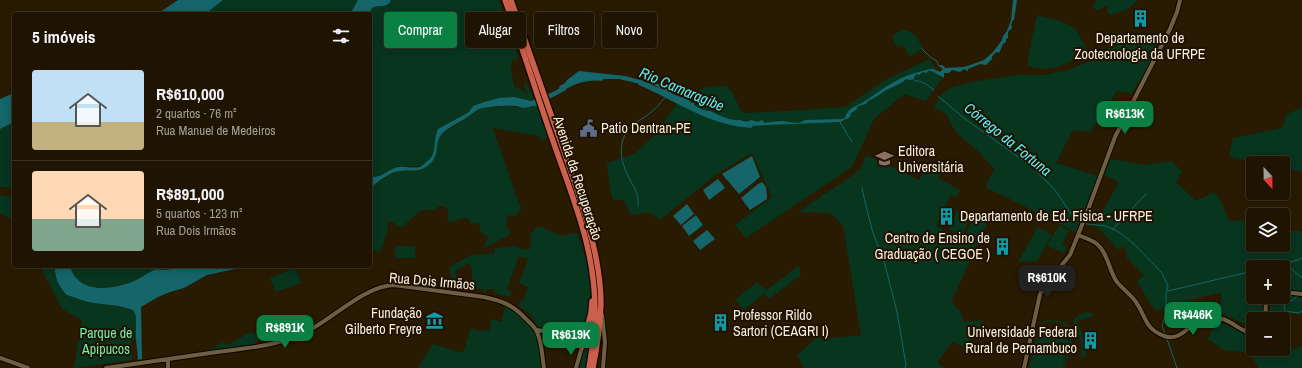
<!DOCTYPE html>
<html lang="pt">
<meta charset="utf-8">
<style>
:root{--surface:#1f1401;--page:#2c2110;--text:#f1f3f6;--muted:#a19e99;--line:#3c3323;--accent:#0b8043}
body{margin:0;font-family:"Archivo Narrow",sans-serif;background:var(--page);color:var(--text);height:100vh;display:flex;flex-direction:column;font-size:15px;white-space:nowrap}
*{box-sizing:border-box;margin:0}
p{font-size:13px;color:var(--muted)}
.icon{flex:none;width:22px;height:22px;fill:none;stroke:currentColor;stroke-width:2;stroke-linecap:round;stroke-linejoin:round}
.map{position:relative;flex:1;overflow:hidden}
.sheet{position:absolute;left:12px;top:12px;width:360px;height:256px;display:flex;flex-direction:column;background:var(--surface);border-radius:4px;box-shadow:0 2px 10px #0003,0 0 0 1px var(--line)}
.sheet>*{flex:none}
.top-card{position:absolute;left:384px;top:12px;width:380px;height:36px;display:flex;gap:8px}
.needle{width:26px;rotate:158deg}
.buttons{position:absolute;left:1246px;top:156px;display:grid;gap:8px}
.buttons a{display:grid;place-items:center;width:44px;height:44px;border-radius:4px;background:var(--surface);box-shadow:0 2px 10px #0003,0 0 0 1px var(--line);font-size:20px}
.price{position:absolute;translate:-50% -34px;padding:0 9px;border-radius:8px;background:var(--accent);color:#fff;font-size:13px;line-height:26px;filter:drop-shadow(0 1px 2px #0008)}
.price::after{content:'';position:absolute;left:50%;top:24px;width:12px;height:9px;margin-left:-6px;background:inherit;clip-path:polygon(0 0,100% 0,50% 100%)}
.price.active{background:#222;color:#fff}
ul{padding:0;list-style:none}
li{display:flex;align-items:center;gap:12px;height:100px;padding:0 20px}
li+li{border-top:1px solid var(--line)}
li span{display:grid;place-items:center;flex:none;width:112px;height:80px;border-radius:4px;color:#555}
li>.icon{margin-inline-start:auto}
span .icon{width:48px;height:48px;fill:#fffc;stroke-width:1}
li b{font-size:17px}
h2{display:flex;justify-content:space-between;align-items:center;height:48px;padding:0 20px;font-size:17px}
.chip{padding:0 14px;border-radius:4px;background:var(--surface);box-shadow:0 2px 10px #0003,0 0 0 1px var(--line);font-size:14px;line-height:36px}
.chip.active{background:var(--accent);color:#fff}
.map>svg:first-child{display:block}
.green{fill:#07351e}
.water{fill:#14666a}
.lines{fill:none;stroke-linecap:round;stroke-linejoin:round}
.stream{stroke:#14666a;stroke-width:1}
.river{stroke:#14666a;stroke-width:5.5}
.secondary-casing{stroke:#120500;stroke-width:6}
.highway-casing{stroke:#120500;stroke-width:8}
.secondary{stroke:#6f5f42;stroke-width:4}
.highway{stroke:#cb604c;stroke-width:5.5}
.labels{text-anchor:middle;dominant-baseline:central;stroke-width:4;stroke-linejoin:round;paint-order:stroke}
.poi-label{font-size:14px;fill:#f8eede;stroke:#201200;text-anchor:start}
.street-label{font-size:14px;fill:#f8eede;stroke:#201200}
.park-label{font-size:14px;fill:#71eea7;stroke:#201200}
.water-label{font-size:15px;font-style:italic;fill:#5fedf4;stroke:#201200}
</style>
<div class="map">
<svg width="1302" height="368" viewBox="0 0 1302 368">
<rect width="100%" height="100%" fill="#291b01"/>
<path class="green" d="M223,0H358L350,14H205Z
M391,0H499L517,53V60L513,59L512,61L511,70L514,87L522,90L527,94V92L525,90L524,85L526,82L534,99L529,101L514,97L499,98L484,102L473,106L469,112L438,129C434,138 438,149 433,156C421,173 407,162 394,168C386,172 378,176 370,182L369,13C373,4 379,5 387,5Z
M1096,0H1137C1132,9 1120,12 1111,15L1107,11L1108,5L1103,7L1099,10L1093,8Z
M1037,15L1060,21L1076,29L1089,54L1075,59L1058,67L1043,69L1027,66L1032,37Z
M901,30C913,28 918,40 923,48L911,56L908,55L905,47L895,45L892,36Z
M1139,36L1153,41L1161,47L1131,94L1127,92L1117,91L1090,132L1073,130L1056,163L1098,176L1076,232L985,187L994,169L979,152L959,135L950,123L947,115L934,107L941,95L951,87L977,81L1018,75H1044L1067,70L1092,61L1111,46L1128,39Z
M929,59L942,79L926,101L904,94L874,119L852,167L746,238L735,225L772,197L752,153L718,173L660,220L649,212L630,215L624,200H613L610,189L607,163L634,154L656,134L677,103L706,87L726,86L732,92L742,113L786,111L845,107L887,79Z
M533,105H538L547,137V138L541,141L539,136L493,128L519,204H520L521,209L515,216L507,215L506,225L511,234L484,248L488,237L479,230L480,224L470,223V220L464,218L449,222L447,217L449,211L444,206H439L435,210H421L401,228L391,221L388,222L387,232L380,252L373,250L370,252V188L387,176L399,171H415L435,158L438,143L441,134L455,125L467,118L479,109L483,108L507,106L525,108Z
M1302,108V172L1287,168V197L1268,198L1267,193H1283V163H1253L1229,156L1233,138L1282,128L1287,114Z
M14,122V187H0V129Z
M866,155L919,180L927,165L941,173L938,178L960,190L957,197L951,195L936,226L962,239L976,215L987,225L951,302L960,311L964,322L983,320L965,347L952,342L938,361L940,365L945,368H804L797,355L819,336L821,339L861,335L843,226L833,215L827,213L798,212L853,175L861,168Z
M1110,159L1145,165L1172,161L1182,172L1176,182L1196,201L1214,192L1222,203L1229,221L1253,220V245H1283V230L1284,231H1302V291C1295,291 1291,291 1287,285L1283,287V267H1253V297H1265L1262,319H1253V328L1221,313V293C1198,297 1177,305 1155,311L1137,282L1144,275L1126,257L1127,252L1123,246L1119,250L1095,225L1119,182L1104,175Z
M0,195L14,197V220L0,214Z
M957,211L971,217L962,235L949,229Z
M1059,225L1069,231L1062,244L1067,247L1064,253L1047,246Z
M542,227L561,236L577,233L587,262L592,293L589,310L580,345L542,329L538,328L531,315L519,306L520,300L523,301L528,287L519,283L528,259L519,256L507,289L512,291L510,297L495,293V289H487L486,293L484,292V290L472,288V270L469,263L456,270L455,273L458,279L455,281L457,290L454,288L449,267L471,255L495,253V248L516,246L521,249L529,250L532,242L531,241L530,235L535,228Z
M1038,227L1052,235L1037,261L1018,262Z
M395,246H415V258H395Z
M40,266H54L57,281L73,297L101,304L119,306L133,310C139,317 136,330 136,339L131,340L132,360L74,368L82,320L62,309Z
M70,266H189C182,268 174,269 167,270C162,271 158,270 152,272C145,274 140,279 133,282C111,290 78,294 70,266Z
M799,266L801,275L769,299L764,294L744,310L735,300L757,282L766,290Z
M295,268L301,283L276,292L270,278Z
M1283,295L1302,297V313L1290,314C1285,318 1276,319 1270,319C1270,311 1268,302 1276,297H1283Z
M505,307C512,309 516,312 521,317C538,331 540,347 541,368H418L433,344L463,353L471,328L479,331L490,330L491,319L501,322Z
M1086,312L1091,313L1093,316L1077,321C1082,333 1086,344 1086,357H1081C1083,347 1080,337 1076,328C1075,325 1072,322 1074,319C1077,315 1082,314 1086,312Z
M593,315V320L587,368H578Z
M1052,320C1083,321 1070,349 1065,368H1064L1071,337C1070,321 1049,316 1039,328L1031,368H1029L1038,328L1044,321Z
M1216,321L1236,329L1249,336L1253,335V349H1283V335L1284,336L1294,350L1302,346V368H1258L1250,353L1224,350L1208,339Z
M251,332L254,333L258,338L257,342L255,344L208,351L223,342L225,345H227Z
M1039,332L1069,338L1063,368H1031Z"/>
<path class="water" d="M178,0H223L205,14H157Z
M358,0H391C386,12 371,0 370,14L365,12L363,14H350Z
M1013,0H1017L1014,20L1012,21V23L1011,24L1012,28L1008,32V38L1006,39V42L1003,44L999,53L997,52L995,53L992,57V59L986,65L980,64L968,69V71L964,69L960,72L952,70L949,73H944V78L932,71H928L926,74L925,72L921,73L919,75L916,74L913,79L910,80L906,79C902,84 894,86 888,89C881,93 875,98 868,101L866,104L858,106L856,110L851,113L850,117L840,122L747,126L745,125L740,121C734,122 730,125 725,120L696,111L689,105L678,100L654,85L649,86L619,79H598L588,76L569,82L566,90L536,106C532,105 529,108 524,108C522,108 518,106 515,106C509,105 484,107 479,109C473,112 468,118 461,121C456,124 444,130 441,135C433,147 442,156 426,167C416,173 409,169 399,171C388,173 379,181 370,188V182L373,180V177C382,177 388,170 395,168C403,165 412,169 420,167C421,166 425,164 425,163C439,154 432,142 438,129L469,112L473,106L484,102L499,98L514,97L531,101L553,92L562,87L567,80L579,71L625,76L640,80L646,83L659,84L665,87L673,94L689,100L691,103H694V105L701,109V110L710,111L732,121L740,120L746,122L751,120L757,122L762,120L765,123C770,122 777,121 782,121C790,122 799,125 805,120L842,119L845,118C848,107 856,107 865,101C884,88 901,75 923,71C927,70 929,69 932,69C935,69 937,71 940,72L943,69L939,66L941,65L944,66L945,68L964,67L976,63L984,60L993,52L1002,40L1003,36L1007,31L1011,20Z
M14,93V122L0,129V99Z
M752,156L760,177L739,194L722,174Z
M718,179L725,188L709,200L703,190Z
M762,182C767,186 767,193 767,199L750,210L741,198L758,184Z
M687,204L694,214L681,225L673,216Z
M696,215L703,225L689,236L682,226Z
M707,230L715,239L700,250L693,241Z
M54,266H70C78,294 110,290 132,282C140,279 147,273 154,270C158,269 162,270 166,270C175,269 182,266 191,266C210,265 230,266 249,266L207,275L184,288L170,292L158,297L141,307L142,359L138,360L136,339V316L133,310L119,306L101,304L88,302L67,295L63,291L57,281Z"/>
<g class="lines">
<path class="stream" d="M921,48L930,57L937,61L938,65L940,66
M913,78L915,81C922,80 928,86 934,90
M938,96L964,118L1032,167L1055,190L1072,215L1081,221
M840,122L852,142
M862,188L866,206L873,233L884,261L897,312L906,365L905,368
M638,206C639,193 635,189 629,178C620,160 617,143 630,127C633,123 639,121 643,118C653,112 660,104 667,95
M1084,223L1087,224L1106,226L1119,232L1135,245L1162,273L1168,286L1166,295V312L1162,326L1165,334
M1113,229L1146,194
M1286,264L1302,278
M1271,267L1298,260L1302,258
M1168,291L1253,271
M1298,295L1293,300L1284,305L1285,311L1299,313L1302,311
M1167,339L1177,368"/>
<path class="river" d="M641,83C677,98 710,123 750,125
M562,88C576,80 586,77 601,78"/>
<defs>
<path id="secondary" d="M1078,235C1085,238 1092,240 1097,244C1108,253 1109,271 1117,282C1123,289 1131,295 1136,302C1147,318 1144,328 1164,336C1178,341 1186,329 1196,323C1201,321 1206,319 1211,318C1227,315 1238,331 1253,334
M1283,292L1302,294
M602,315L605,342L603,368
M1265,319L1266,304L1270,297
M536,330L545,331L582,347L576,368
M0,358L28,368
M168,360V368
M106,368C143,363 180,357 217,352C248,348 278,346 306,332C333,319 364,286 394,285L484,297C503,301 513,305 527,320C530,323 535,327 537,332C542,342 542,356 544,368
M1024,368L1040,294L1043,288L1070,255L1086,215L1115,137L1170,29L1177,12L1180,0"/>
<path id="highway" d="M505,0C522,46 536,92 552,138C572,197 596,249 595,314C595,332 592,350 589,368
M511,0C530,55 550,111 569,166C584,211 601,257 601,305C600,326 597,347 593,368
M582,347L591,313L592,301"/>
</defs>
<use href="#secondary" class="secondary-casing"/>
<use href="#highway" class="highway-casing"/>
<use href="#secondary" class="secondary"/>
<use href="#highway" class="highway"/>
</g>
<defs>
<symbol id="building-bare" viewBox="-9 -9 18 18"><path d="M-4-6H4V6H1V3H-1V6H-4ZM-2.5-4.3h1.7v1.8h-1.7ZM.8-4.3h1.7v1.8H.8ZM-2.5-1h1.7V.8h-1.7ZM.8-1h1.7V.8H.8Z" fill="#0f9aa8" stroke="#201200" stroke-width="2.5" paint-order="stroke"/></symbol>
<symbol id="civic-bare" viewBox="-9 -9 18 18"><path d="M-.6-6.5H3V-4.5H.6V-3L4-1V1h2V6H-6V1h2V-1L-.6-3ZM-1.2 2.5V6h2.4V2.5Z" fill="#5c6f8a" stroke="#201200" stroke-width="2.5" paint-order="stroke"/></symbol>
<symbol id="university-bare" viewBox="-9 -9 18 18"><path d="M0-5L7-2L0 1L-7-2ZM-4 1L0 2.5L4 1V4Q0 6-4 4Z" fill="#8d6e63" stroke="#201200" stroke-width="2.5" paint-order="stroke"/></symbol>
<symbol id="museum-bare" viewBox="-9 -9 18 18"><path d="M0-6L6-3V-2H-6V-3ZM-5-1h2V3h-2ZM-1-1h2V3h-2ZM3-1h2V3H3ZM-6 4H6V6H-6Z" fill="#0f9aa8" stroke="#201200" stroke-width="2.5" paint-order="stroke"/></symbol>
</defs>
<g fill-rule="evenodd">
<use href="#building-bare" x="1128" y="6" width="25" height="25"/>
<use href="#civic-bare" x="576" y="116" width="25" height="25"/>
<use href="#university-bare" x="872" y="146" width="25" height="25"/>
<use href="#building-bare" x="934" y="204" width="25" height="25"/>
<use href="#building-bare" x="990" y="234" width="25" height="25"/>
<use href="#museum-bare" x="422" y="308" width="25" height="25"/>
<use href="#building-bare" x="708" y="310" width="25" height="25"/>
<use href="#building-bare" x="1078" y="328" width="25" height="25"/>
</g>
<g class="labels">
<g class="poi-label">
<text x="1140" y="38" text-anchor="middle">Departamento de<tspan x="1140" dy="16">Zootecnologia da UFRPE</tspan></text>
<text x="601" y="128">Patio Dentran-PE</text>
<text x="898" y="151">Editora<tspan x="898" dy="16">Universitária</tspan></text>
<text x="960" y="216">Departamento de Ed. Física - UFRPE</text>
<text x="990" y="238" text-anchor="end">Centro de Ensino de<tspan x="990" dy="16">Graduação ( CEGOE )</tspan></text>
<text x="422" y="313" text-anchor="end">Fundação<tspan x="422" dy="16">Gilberto Freyre</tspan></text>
<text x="733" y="315">Professor Rildo<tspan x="733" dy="16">Sartori (CEAGRI I)</tspan></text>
<text x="1077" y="332" text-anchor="end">Universidade Federal<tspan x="1077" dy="16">Rural de Pernambuco</tspan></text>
</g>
<g class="street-label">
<text transform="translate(578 178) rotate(72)">Avenida da Recuperação</text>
<text transform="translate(432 281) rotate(5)">Rua Dois Irmãos</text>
</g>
<g class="park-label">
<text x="106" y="333">Parque de<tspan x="106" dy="16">Apipucos</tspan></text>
</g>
<g class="water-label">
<text transform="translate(682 89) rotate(23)">Rio Camaragibe</text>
<text transform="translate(1008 139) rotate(39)">Córrego da Fortuna</text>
</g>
</g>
</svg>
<div class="buttons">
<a><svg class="needle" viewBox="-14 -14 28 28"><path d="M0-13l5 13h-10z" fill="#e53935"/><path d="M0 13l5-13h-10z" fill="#a19e99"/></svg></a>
<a><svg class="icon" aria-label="layers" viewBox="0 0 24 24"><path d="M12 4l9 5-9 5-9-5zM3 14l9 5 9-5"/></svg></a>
<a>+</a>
<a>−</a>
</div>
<b class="price" style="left:1125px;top:135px">R$613K</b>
<b class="price active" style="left:1047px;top:299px">R$610K</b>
<b class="price" style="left:1193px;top:336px">R$446K</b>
<b class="price" style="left:285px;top:349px">R$891K</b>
<b class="price" style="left:571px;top:356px">R$619K</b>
<div class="top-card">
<a class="chip active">Comprar</a>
<a class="chip">Alugar</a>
<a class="chip">Filtros</a>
<a class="chip">Novo</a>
</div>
<section class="sheet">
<h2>5 imóveis<svg class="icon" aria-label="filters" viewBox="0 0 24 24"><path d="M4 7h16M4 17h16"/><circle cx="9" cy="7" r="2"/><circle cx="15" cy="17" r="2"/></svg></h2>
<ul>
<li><span style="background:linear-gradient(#bfe0f5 65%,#c2b280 0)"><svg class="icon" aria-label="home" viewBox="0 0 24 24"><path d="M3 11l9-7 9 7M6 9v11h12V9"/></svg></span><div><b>R$610,000</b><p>2 quartos · 76 m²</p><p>Rua Manuel de Medeiros</p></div></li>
<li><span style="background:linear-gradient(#ffd9b3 60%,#7fa58c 0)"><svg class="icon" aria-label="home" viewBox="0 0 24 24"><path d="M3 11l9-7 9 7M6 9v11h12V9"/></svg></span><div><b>R$891,000</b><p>5 quartos · 123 m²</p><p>Rua Dois Irmãos</p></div></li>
</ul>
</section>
</div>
